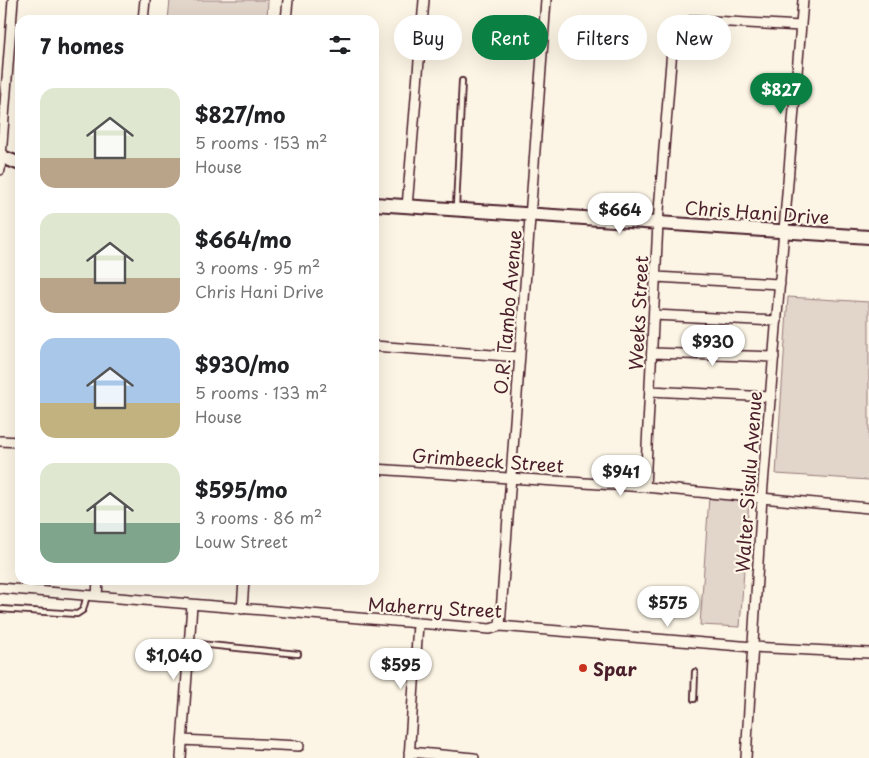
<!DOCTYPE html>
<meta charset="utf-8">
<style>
:root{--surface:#fff;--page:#f6f6f6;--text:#202124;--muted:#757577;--accent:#0b8043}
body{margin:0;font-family:"Playpen Sans",sans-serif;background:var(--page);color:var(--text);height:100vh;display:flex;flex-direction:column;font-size:19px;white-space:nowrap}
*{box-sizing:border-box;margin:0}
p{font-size:16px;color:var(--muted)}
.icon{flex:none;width:28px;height:28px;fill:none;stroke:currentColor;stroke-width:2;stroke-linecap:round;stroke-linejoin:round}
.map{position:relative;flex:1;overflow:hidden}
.details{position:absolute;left:15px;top:15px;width:364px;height:570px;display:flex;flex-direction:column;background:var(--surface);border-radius:15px;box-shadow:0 5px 20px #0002}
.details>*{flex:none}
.guide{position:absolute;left:394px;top:15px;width:400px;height:45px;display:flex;gap:10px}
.price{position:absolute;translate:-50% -42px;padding:0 11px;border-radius:18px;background:#fff;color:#222;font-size:16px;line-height:32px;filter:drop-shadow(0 1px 2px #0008)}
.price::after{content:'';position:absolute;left:50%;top:30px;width:15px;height:11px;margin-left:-8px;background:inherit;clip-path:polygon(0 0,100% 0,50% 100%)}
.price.current{background:var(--accent);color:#fff}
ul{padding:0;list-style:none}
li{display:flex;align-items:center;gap:15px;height:125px;padding:0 25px}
li span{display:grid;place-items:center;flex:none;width:140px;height:100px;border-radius:15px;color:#555}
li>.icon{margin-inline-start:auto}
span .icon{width:60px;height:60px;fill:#fffc;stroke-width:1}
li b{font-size:21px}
h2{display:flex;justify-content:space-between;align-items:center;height:60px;padding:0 25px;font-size:21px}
.tag{padding:0 18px;border-radius:22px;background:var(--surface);box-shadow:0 5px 20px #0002;font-size:18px;line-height:45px}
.tag.current{background:var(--accent);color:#fff}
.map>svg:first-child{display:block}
.green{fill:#e2d5ca;stroke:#967a7a}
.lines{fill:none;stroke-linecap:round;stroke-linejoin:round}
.lane-casing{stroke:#4a1f2b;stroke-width:8}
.street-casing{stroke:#4a1f2b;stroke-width:12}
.secondary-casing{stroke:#4a1f2b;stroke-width:16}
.lane{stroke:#fcf5e5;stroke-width:4.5}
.street{stroke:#fcf5e5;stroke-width:9}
.secondary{stroke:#fcf5e5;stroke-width:12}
.poi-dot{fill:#c8321e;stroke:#fcf5e5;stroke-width:2}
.labels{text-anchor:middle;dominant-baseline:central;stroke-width:4.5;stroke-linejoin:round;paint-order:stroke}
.street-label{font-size:18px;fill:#4a1f2b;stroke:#fcf5e5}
.poi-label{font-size:18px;font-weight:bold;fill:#4a1f2b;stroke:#fcf5e5;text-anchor:start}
</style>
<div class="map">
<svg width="869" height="758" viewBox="0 0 869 758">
<rect width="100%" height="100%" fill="#fcf5e5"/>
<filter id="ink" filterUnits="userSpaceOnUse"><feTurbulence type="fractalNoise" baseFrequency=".02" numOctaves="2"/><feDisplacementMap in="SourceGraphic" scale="10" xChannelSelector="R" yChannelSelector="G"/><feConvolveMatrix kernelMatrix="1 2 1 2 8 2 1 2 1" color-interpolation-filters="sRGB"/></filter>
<g filter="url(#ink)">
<path class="green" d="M170,0H268L267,20H168Z
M788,297L869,302V480L776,474Z
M709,497L749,499L740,627L700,625Z"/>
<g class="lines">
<defs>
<path id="lane" d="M456,207L462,81
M0,609L77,614L83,610L87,595
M189,643L298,654
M694,699L695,672"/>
<path id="street" d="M143,20L145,0
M286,20L288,0
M0,170L13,0
M407,207L424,0
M656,277L780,284
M654,315L777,321
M374,346L519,357
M652,353L774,357
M650,391L771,397
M0,441L20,442
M374,469L645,487L869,508
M645,487L658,223L673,37C678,27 683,23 694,20L801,26
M0,588L490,629L500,626L753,647L869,653
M97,596L98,580
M242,609L244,580
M500,626L546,0
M182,740L299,746
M409,752L474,758
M181,758L192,605
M409,758L418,624
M746,758L762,497L803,0"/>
<path id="secondary" d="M0,156L20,164
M374,204L869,237"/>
</defs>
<use href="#lane" class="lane-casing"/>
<use href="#street" class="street-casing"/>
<use href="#secondary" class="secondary-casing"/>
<use href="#lane" class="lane"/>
<use href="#street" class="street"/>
<use href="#secondary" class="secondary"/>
</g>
</g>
<circle class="poi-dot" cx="583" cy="668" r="5"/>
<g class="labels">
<g class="street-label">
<text transform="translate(757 212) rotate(4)">Chris Hani Drive</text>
<text transform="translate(507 312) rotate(-85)">O.R. Tambo Avenue</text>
<text transform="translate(638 313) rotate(-87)">Weeks Street</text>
<text transform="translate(488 460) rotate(4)">Grimbeeck Street</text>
<text transform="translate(748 482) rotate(-86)">Walter Sisulu Avenue</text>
<text transform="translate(435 607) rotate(3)">Maherry Street</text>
</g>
<g class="poi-label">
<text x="593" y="668">Spar</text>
</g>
</g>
</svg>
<b class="price current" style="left:781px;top:115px">$827</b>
<b class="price" style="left:620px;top:235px">$664</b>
<b class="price" style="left:713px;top:367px">$930</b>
<b class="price" style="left:621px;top:497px">$941</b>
<b class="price" style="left:668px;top:628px">$575</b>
<b class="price" style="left:174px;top:681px">$1,040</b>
<b class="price" style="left:401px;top:690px">$595</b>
<div class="guide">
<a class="tag">Buy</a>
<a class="tag current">Rent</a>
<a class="tag">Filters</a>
<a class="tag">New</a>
</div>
<section class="details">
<h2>7 homes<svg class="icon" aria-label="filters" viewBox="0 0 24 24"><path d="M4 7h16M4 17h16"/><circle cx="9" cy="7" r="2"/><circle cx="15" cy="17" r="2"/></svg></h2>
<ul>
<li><span style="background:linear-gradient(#dfe7d0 70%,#b9a48a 0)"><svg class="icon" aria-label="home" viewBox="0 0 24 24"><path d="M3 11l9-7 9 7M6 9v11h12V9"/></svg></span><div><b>$827/mo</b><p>5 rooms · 153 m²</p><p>House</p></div></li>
<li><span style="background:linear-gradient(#dfe7d0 65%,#b9a48a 0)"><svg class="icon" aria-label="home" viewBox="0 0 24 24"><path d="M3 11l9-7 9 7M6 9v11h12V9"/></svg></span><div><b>$664/mo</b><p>3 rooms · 95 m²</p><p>Chris Hani Drive</p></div></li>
<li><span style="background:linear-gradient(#a9c7e8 65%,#c2b280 0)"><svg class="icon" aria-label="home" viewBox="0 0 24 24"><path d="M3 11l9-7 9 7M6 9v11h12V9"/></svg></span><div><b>$930/mo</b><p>5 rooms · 133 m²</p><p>House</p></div></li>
<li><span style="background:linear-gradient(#dfe7d0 60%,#7fa58c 0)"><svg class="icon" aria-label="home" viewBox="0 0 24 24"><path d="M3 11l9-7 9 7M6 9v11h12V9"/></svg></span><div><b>$595/mo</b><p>3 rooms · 86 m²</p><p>Louw Street</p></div></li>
</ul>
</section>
</div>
